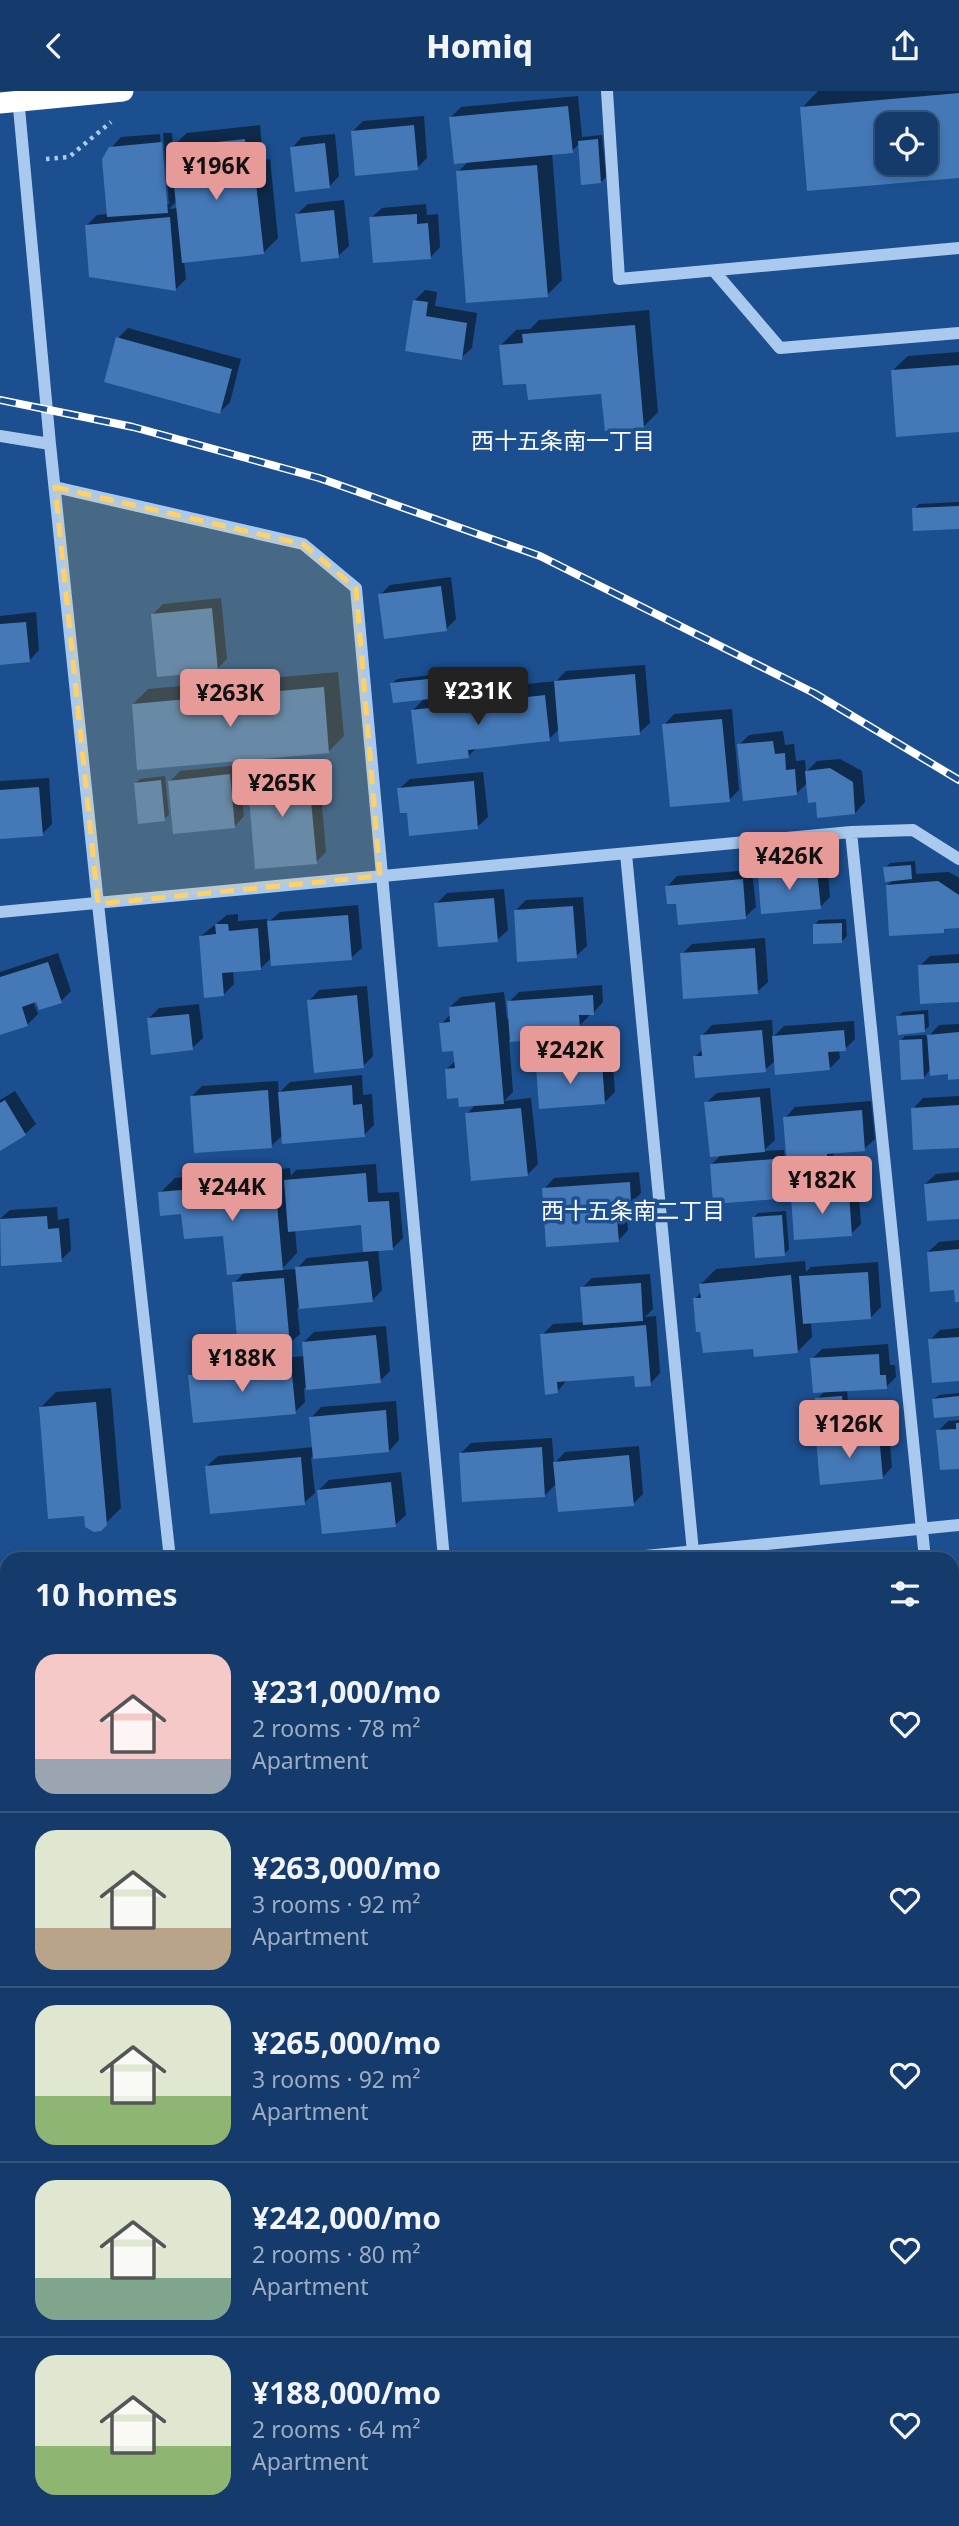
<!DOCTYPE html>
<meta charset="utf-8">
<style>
:root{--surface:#143b6b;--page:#214673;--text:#f1f3f6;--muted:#9dadc1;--line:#33557e;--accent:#e69b98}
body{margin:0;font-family:"Noto Sans","Noto Sans JP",sans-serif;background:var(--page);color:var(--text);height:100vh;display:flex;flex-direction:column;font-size:26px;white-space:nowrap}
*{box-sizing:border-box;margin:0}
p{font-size:23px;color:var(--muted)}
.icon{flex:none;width:38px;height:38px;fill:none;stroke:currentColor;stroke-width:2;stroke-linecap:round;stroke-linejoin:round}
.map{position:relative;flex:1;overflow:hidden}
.details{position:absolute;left:0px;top:1461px;width:959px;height:975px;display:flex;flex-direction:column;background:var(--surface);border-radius:21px 21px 0 0;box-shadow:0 4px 10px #0003,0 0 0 2px var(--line)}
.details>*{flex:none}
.fabs{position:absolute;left:875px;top:21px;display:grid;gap:14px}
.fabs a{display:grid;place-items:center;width:63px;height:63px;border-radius:14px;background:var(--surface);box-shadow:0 4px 10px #0003,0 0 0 2px var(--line);font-size:35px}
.price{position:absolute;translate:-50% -60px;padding:0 16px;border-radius:7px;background:var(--accent);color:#111;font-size:23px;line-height:46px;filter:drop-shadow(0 2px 4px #0008)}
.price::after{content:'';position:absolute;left:50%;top:42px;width:21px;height:16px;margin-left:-10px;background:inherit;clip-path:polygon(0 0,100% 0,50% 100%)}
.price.active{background:#222;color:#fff}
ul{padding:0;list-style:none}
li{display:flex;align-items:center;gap:21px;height:175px;padding:0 35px}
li+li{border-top:2px solid var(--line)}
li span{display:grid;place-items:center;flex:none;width:196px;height:140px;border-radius:21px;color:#555}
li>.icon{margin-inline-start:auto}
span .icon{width:84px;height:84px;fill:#fffc;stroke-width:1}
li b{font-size:30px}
h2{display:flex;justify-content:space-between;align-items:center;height:84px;padding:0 35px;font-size:30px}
header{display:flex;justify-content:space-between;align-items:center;height:91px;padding:0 35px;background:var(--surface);font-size:32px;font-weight:800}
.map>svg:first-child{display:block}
.shadow{fill:#0007;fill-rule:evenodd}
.building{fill:#4478b7;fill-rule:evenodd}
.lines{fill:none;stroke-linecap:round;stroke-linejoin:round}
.path{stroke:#a9c9ee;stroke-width:4.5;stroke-dasharray:3.5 5;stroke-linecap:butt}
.minor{stroke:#a9c9ee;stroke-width:12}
.highway{stroke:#fff;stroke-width:21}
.rail-casing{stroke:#fff;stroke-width:8}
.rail{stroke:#1b4f8f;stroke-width:5;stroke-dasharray:16;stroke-linecap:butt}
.marked{fill:#ffd166;fill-opacity:0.2;stroke:#ffd166;stroke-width:5;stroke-dasharray:14 9;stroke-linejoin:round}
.labels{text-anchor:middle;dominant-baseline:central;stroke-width:7;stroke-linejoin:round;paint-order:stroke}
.neighbourhood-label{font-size:23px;fill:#fff;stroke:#1b4f8f}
</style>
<header><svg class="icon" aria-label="back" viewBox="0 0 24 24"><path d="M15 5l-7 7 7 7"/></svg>Homiq<svg class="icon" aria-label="share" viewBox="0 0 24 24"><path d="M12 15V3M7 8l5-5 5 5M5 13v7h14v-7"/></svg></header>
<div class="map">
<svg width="959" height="2435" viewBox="0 0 959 2435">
<rect width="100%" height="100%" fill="#1b4f8f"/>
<path class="shadow" d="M818,0H959V86L808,98L802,17ZM887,33H926V72H887Z
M578,5L582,46L602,44L606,86L601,91L580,52L572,60L552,62L562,189L547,204L458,81L469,70L451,26L461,16Z
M424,25L427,67L417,77L353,40L363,30Z
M260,34L263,69L270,68L278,147L263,162L184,170L186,188L175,199L87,134L97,124L108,123L111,57L121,46L160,43L165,113H169L163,42H172L173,55L187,42ZM177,110L178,117L169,118Z
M335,43L339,85L329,96L292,57L302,46Z
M344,109L349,155L338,165L297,123L308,113Z
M426,113L427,124L438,123L440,156L430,167L371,127L382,117Z
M425,199L437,201L435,215L477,222L472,257L461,267L407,259L414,210Z
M649,219L658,321L643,336L603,301L501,254L516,239L530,238L539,229Z
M128,237L241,268L230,311L220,321L118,247Z
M959,261V339L892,280L908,265Z
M959,411V436L914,418L919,413Z
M451,486L456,528L446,538L380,504L390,494Z
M221,507L227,568L217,578L152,524L163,513Z
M36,521L39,559L29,570L0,572V525Z
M645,574L650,632L639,642L560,637L549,648L478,656L468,665L413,619L425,607L392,593L397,588L432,584L434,603L556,590L566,580Z
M338,581L344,645L329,660L133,613L148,598Z
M732,618L739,699L729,709L664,634L674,623Z
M783,640L785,654L794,653L796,670L805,669L806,681L817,670L840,668L862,680L865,711L855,722L817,710L808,691L797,702L739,654L749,644Z
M318,669L326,761L316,771L249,684L259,674Z
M239,674L244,725L234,736L170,690L180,680Z
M483,681L488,726L477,736L409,720L399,698L410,688Z
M165,685L169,724L164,728L136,693L140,688Z
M49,687L52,733L42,743L0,746V690Z
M827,770L830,806L820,816L760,784L770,774Z
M915,770L916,783L949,781L959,787V835L947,836L943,840L887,794L893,789L885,777L890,772Z
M752,779L756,816L745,826L677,811L667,796L677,785Z
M504,798L508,839L497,849L436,813L447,802Z
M583,806L587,855L576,865L516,819L526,809Z
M358,814L362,857L351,867L272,866L260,878L233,880L234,893L223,904L201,845L227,824L238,823V830L267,828L268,832L280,821Z
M846,828L847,845L842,850L814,834L819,829Z
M765,847L768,891L757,901L682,863L692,853Z
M58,862L71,900L61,910H33L38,923L27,934L0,942V881Z
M959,863V909L920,875L930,865Z
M602,894L603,911L593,922H589V925L579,935L567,936L557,945L509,949L513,1001L504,1010L531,1007L538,1073L528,1083L467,1023L476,1013L460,1005L446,979L456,969L455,958L441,933L451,923L450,916L461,906L504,901L507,928H510L509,911L519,901Z
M367,895L373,965L363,975L309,910L319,899Z
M199,913L203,947L192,957L148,928L159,917Z
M928,919L929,935L925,939L898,925L903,921Z
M772,929L773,946L784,935L854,930L855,948L845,958L839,959L840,967L829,978L776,969L765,979L695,966L703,958L702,945L712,934Z
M959,933V986L950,981L931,978L924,986L900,950L905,945L926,944L927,947L939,934Z
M612,961L615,1001L605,1011L537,977L548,967Z
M362,984L363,1004L372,1003L374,1034L364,1044H283L271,1055L192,1005L202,995L278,990L279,1002L290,991Z
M770,997L775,1049L763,1060L784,1059L787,1096L776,1107L711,1074L722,1063L706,1012L717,1002Z
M15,1000L36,1033L25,1043L0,1058V1009Z
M959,1005V1055L913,1018L923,1007Z
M871,1010L875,1048L864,1058L837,1060L827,1071L785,1027L795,1016Z
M376,1073L378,1102L399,1101L403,1147L393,1157L378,1158L382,1199L372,1210L297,1217L300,1243L289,1253L234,1192L245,1181L225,1143L183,1121L160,1102L175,1087L290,1077L291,1085L296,1079ZM363,1133L365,1161L307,1167L296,1178L281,1179L297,1162L295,1138Z
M639,1081L641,1102L631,1112H626L628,1139L618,1150L544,1098L554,1087Z
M959,1081V1126L925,1093L936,1083Z
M858,1092L861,1133L851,1143L793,1106L803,1096Z
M57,1116L58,1129L69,1127L71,1159L61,1169L2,1173L0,1128L10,1119Z
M786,1120L789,1158L784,1163L753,1127L758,1122Z
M959,1149V1209L955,1197L928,1161L939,1151Z
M805,1170L806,1181L811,1176L878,1171L881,1216L871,1226L811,1230L812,1246L797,1261L755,1256L695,1208L702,1200L701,1193L716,1178Z
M650,1183L653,1218L645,1226L656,1225L660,1282L650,1293L636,1283L568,1288L557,1301L542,1244L553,1233L585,1231L582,1197L592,1187Z
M386,1235L390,1280L380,1290L304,1297L305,1311L295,1321L190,1284L200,1274L305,1265L303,1252L314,1241Z
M959,1237V1288L930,1249L940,1239Z
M888,1253L890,1274H895L896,1286L886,1296L847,1299L850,1337L888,1334L892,1376L882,1387L818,1349L826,1341L817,1308L825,1300L812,1268L822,1258Z
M111,1297L121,1417L100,1438L85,1423L41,1316L56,1301Z
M959,1302V1323L934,1308L939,1304Z
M396,1310L399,1349L389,1360L311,1366L315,1402L304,1412L207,1375L218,1365L314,1356L311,1327L321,1316Z
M959,1329V1376L938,1340L948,1330Z
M552,1347L554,1373L565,1361L639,1355L643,1403L633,1413L557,1392L545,1404L461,1362L471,1352Z
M401,1381L406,1424L395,1434L319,1399L329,1389Z
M959,1534V1560L957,1536Z
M952,1984H957L959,2008V2033L952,2040Z
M7,2068V2121L0,2122V2069Z
M958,2109L959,2150L952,2151V2110Z
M952,2159H959V2255L952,2261Z
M0,2172H7V2239H0Z
M7,2287V2345H0V2288Z
M952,2301H959V2348H952Z
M6,2348L7,2372L0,2376V2349Z
M952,2403H959V2435H913L912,2429H952Z
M96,2429H193V2435H90Z
M445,2429H525V2435H446Z
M651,2429H697L698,2434L703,2429H776L777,2435H648Z
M833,2429H907V2435H833Z"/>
<path class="building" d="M959,2V87L807,100L800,16ZM887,33H926V72H887Z
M568,15L573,62L454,73L449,26Z
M414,34L418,79L355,85L351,40Z
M245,48L249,83H255L264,163L182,172L170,56Z
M598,48L601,92L581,94L578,50Z
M162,51L168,122L107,126L102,68L109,56Z
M325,52L330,97L295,101L290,56Z
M537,74L548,206L466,212L456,80Z
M334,119L339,167L301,171L295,123Z
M417,123V133L428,132L431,168L373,172L369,126Z
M170,126L176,200L89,186L85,134Z
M413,209L428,211L426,225L467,232L462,269L405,260Z
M635,234L644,337L605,340L601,303L528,309L526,293L503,294L499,254L523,252L522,243Z
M116,246L232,278L220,323L104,291Z
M959,274V341L896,346L891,279Z
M959,415V438L913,440L912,417Z
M441,495L447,540L384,548L378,503Z
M212,517L218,580L157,586L151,523Z
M26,531L30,571L0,574V533Z
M635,583L640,644L559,651L554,590Z
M428,588L430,608L393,612L390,592Z
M324,596L329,662L137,679L132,613Z
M545,604L550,650L468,659L469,667L417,673L411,619Z
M722,628L730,711L670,716L662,633Z
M773,650L775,663L785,662L786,679L795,678L797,704L743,710L737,653Z
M830,677L853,691L855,723L817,727L816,711L808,712L805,680Z
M308,678L317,773L255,778L247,683Z
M230,683L235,737L173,743L168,690Z
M161,689L165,730L138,733L134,692Z
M474,690L478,738L409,745L407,722H400L397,697Z
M39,696L43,745L0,748V699Z
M911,774L912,788L885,791L883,776Z
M817,779L821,818L761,823L758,784Z
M743,788L746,828L678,834L676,813H667L665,795Z
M938,790L959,804V837L944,838V842L889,845L886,794Z
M494,807L498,851L438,856L434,812Z
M573,815L577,867L517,871L514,819Z
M348,824L352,869L271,875L267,830Z
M842,832V852L813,853V833Z
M215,833H228L229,840L258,837L261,879L222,882L224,905L204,907L199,845L216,843Z
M755,857L758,903L683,908L680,862Z
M48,871L62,912L39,919L36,911L22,916L28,935L0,944V886Z
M959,872V911L920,913L918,874Z
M357,904L364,977L314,982L307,909Z
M593,904L594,924H579L580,937L557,939L558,947L510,951L507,910Z
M495,911L504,1013L459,1016L458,1007L447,1008L445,978L455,977L453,960L442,961L439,932L450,931L449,916Z
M189,923L193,959L151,964L147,927Z
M924,923L925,941L898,944L896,925Z
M762,939L766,981L695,987L693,965H702L700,944Z
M844,939L846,960L828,961L830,979L775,984L772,945Z
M959,941V988L948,989V983L930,985L927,944Z
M922,948L924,988L901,989L899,949Z
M602,971L605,1013L539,1018L536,976Z
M352,994L353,1014L362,1013L365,1046L282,1053L278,1001Z
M268,999L272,1057L194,1062L190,1005Z
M760,1006L765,1061L710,1066L704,1011Z
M5,1009L26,1044L0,1060V1012Z
M959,1014V1057L913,1059L911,1017Z
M521,1017L528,1085L471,1090L465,1022Z
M862,1019L865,1060L827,1063V1073L787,1076L783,1026Z
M774,1068L777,1108L713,1113L710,1073Z
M366,1082L368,1111L389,1110L393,1159L363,1161L361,1134L288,1141L284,1089Z
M959,1089V1128L927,1130L924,1093Z
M275,1091L283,1179L227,1184L223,1145L184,1148L181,1123L160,1125L158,1101Z
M630,1091L631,1114L616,1115L619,1151L546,1156L542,1097Z
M849,1101L852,1145L794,1149L791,1105Z
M782,1124L785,1165L755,1167L752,1126Z
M47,1125L48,1138L59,1137L62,1171L1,1175L0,1128Z
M959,1158V1211H955L954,1199L930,1201L927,1161Z
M368,1170L373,1211L299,1218L295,1176Z
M868,1181L871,1228L803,1233L799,1185Z
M791,1184L798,1262L754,1266L753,1258L703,1262L700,1241H696L693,1207H701L699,1193Z
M284,1187L290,1255L238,1259L232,1191Z
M641,1192L643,1230L583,1234L580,1196Z
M646,1234L651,1295L635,1296L634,1285L557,1291L558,1302L545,1304L540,1243Z
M376,1244L381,1292L306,1299L302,1251Z
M959,1246V1290L932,1292L928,1248Z
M879,1263L880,1284H886L887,1298L813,1302L810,1267Z
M291,1274L296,1323L193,1332L188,1284Z
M842,1305L846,1341L817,1344L815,1307Z
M959,1305V1325L934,1327L932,1308Z
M96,1311L107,1434L101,1440L94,1441L85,1436L84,1425L48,1428L39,1316Z
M386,1319L389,1361L313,1368L309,1326Z
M956,1332H959V1378L940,1379L936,1339L956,1338Z
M879,1344L883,1388L820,1394L816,1348Z
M542,1356L545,1406L462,1411L459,1362Z
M629,1364L634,1415L558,1421L553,1371Z
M301,1366L305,1414L210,1423L205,1375Z
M391,1391L396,1436L322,1443L317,1399Z
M959,1490V1529L954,1530L952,1491Z
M7,2077V2123H0V2078Z
M952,2115H954L955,2124L959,2123V2152L952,2153Z
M959,2167V2205L952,2206V2168Z
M0,2185H7V2241H0Z
M953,2210H959V2237H955Z
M0,2296H7V2346L0,2347Z
M959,2309V2350H952V2310Z
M959,2411V2435H911L910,2429H952V2412Z
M160,2429H182V2435H119V2433Z
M443,2429H514L515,2435H444Z
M682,2429V2435H646V2432Z
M728,2429H746L747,2435H698V2432Z
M831,2429H897V2435H832Z"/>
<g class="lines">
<path class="path" d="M46,68L69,66L111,31"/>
<path class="minor" d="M607,0L619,188L959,157
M18,6L50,353L98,813L170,1468
M714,180L780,257L959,242
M0,345L50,353
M55,396L303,453L356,497L444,1468
M851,741L925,1468
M626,763L693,1461
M0,821L851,741L913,739L959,768
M615,1468L959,1434
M0,1523H7
M952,1757L959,1827
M952,1865L959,1864
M0,1943L7,2012
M952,2088L959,2087
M0,2145H7
M0,2255L7,2254
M0,2401L7,2400
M45,2429L46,2435
M265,2429L266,2435
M536,2429L537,2435
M786,2429L787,2435"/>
<path class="highway" d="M0,12L123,0"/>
<defs>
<path id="rail" d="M0,309L133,336L319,387L540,465L814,602L959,689"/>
</defs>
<use href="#rail" class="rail-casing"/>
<use href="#rail" class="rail"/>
</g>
<path class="marked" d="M55,396L303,453L356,497L380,785L98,813Z"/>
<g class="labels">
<g class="neighbourhood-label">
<text x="563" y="349">西十五条南一丁目</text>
<text x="633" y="1119">西十五条南二丁目</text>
</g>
</g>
</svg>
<div class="fabs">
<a><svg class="icon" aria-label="locate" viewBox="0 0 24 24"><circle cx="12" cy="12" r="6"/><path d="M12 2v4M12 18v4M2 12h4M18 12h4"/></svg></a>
</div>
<b class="price" style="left:216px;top:111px">¥196K</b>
<b class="price active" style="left:478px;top:636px">¥231K</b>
<b class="price" style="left:230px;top:638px">¥263K</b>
<b class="price" style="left:282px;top:728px">¥265K</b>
<b class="price" style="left:789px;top:801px">¥426K</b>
<b class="price" style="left:570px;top:995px">¥242K</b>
<b class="price" style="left:822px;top:1125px">¥182K</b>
<b class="price" style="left:232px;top:1132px">¥244K</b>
<b class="price" style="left:242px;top:1303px">¥188K</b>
<b class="price" style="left:849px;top:1369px">¥126K</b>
<section class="details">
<h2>10 homes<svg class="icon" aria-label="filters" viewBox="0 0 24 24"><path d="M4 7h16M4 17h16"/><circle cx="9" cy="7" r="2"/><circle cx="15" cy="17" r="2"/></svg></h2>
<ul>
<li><span style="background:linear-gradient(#f6c9c9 75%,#9aa5b1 0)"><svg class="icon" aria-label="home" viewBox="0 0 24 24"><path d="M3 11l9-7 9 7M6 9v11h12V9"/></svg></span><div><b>¥231,000/mo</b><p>2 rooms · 78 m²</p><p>Apartment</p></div><svg class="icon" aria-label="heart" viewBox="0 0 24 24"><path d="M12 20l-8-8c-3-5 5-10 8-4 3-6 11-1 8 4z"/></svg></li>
<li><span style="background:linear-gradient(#dfe7d0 70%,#b9a48a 0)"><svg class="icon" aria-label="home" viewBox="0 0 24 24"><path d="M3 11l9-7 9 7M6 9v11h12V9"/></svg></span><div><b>¥263,000/mo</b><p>3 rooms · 92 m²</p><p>Apartment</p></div><svg class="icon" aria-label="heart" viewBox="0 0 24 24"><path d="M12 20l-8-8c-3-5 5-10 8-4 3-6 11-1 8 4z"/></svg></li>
<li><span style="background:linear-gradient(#dfe7d0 65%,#8fb573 0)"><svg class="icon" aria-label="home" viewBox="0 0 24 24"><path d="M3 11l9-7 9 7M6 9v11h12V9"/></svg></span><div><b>¥265,000/mo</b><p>3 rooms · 92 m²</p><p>Apartment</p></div><svg class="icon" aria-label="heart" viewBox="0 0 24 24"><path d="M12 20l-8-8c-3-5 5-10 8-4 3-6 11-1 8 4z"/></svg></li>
<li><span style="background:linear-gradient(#dfe7d0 70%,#7fa58c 0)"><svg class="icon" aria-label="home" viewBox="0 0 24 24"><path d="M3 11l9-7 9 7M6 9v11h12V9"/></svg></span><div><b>¥242,000/mo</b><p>2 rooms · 80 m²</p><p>Apartment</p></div><svg class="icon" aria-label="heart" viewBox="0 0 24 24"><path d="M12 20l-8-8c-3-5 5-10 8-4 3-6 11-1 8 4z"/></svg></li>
<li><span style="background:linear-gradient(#dfe7d0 65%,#8fb573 0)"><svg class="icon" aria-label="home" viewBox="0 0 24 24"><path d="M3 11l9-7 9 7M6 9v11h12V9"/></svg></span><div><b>¥188,000/mo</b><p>2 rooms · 64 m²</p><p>Apartment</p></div><svg class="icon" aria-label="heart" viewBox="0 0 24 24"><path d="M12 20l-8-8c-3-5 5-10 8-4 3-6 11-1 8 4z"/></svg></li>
</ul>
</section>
</div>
